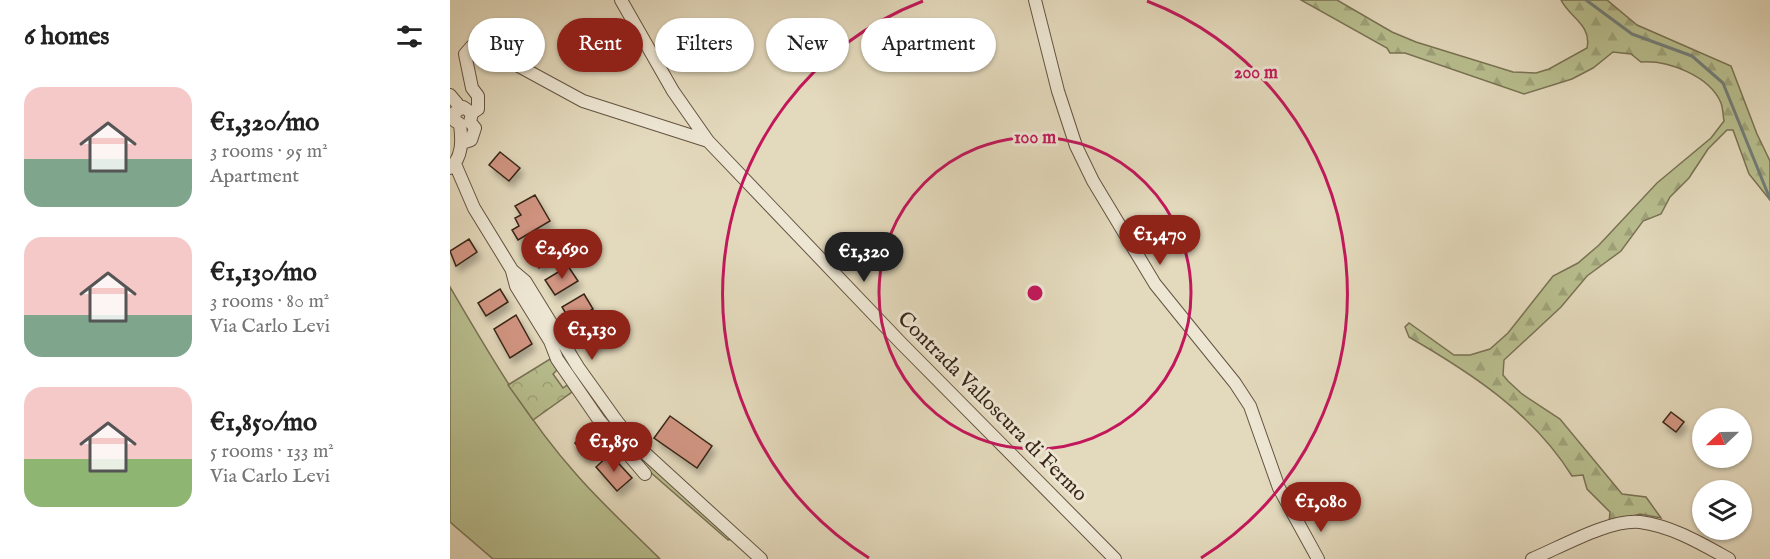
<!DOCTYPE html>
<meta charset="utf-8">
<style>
:root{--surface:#fff;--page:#f6f6f6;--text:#222;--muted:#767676;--accent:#8f2418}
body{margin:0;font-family:"IM FELL English",serif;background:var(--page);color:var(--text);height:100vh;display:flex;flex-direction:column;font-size:22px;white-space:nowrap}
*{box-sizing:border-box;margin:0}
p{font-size:20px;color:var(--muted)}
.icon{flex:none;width:33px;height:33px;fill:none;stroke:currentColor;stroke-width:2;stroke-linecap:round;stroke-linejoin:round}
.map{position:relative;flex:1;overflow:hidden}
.details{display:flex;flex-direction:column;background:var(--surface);width:450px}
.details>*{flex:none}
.guide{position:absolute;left:18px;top:18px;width:570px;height:54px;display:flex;gap:12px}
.needle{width:39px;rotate:248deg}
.controls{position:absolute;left:1242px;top:408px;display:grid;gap:12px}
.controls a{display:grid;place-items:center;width:60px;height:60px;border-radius:50%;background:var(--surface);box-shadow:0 2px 4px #0004;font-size:30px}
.price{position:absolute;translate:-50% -51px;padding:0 14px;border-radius:21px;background:var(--accent);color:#fff;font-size:20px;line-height:39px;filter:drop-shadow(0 2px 3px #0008)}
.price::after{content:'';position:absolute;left:50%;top:36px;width:18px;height:14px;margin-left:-9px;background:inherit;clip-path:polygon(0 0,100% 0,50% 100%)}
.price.current{background:#222;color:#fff}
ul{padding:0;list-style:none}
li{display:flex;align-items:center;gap:18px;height:150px;padding:0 24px}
li span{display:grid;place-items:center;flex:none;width:168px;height:120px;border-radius:18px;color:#555}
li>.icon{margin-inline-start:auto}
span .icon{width:72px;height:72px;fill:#fffc;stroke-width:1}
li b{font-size:26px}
h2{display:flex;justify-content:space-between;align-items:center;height:72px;padding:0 24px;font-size:26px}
.chip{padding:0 21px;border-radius:27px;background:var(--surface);box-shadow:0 2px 4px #0004;font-size:21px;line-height:54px}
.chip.current{background:var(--accent);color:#fff}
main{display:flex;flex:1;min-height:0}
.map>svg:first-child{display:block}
.grass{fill:#b8be8e;stroke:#797254;stroke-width:1.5}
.forest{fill:url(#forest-firs);stroke:#797254;stroke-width:1.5}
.park{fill:url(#park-crowns);stroke:#797254;stroke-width:1.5}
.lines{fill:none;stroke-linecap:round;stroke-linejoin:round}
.stream{stroke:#727e7a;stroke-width:3}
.building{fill:#d09480;stroke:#3a2719;stroke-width:1.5;filter:url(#shadow)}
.minor-casing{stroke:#645442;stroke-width:14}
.minor{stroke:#ede6d3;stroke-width:12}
.ring{fill:none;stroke:#c2185b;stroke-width:3}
.labels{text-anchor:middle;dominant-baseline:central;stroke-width:6;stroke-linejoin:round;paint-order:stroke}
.street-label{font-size:21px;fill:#3a2719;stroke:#ede6d3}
.centre{fill:#c2185b;stroke:#ede6d3;stroke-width:3}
.ring-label{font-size:18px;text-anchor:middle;font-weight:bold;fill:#c2185b;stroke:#ede6d3;stroke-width:6;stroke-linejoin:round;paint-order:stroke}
</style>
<main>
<section class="details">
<h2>6 homes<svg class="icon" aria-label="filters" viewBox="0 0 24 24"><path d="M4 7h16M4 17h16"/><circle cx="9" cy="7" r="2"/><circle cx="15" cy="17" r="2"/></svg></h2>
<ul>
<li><span style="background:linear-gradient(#f6c9c9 60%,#7fa58c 0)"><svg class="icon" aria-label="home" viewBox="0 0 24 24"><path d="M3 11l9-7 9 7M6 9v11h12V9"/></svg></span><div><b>€1,320/mo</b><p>3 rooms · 95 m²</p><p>Apartment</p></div></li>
<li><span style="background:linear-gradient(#f6c9c9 65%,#7fa58c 0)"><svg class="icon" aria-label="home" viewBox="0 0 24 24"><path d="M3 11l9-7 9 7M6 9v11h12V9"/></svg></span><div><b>€1,130/mo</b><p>3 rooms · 80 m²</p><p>Via Carlo Levi</p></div></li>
<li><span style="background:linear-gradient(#f6c9c9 60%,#8fb573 0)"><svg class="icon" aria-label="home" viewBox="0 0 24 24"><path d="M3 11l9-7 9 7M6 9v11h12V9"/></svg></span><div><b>€1,850/mo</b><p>5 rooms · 133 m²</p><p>Via Carlo Levi</p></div></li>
</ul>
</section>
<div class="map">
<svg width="1320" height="559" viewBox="0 0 1320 559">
<defs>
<pattern id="forest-firs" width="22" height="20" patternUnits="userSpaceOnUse" patternTransform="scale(1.5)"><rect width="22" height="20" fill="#b8be8e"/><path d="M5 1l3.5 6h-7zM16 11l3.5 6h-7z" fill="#9fa37a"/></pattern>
<pattern id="park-crowns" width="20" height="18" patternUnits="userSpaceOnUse" patternTransform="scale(1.5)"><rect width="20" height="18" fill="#b8be8e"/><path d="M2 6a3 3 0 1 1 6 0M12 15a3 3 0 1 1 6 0" fill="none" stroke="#9fa37a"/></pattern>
<filter id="shadow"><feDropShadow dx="3.5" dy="6" stdDeviation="3" flood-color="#0004"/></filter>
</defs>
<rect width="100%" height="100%" fill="#e3d9bc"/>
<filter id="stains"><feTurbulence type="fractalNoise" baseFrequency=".00333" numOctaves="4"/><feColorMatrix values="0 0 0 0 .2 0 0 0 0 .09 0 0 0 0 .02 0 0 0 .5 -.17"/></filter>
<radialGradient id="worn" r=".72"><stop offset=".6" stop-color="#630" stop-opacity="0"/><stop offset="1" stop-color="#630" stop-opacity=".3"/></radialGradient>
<path class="grass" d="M0,287C38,352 76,418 126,474C152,504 182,531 210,559H43L0,522Z
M125,372L164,423L283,539L278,540L199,471L153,418Z"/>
<path class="forest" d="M851,0H887L942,32L966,42L1063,72L1086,73L1099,69L1137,48C1142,25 1120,18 1111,0H1157L1187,25L1281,66L1307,134L1320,161V200L1299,174L1283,130H1277L1258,149L1239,178L1220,197L1211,214L1193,221L1171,251L1137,276L1111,307L1054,360L1053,375L1058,381L1072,394L1110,419L1172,494L1196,497L1211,518L1190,514L1159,523L1160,512L1137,489L1133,475L1122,476C1083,413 1021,373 959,337L955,327L959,323L1004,355H1020L1040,349L1058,333L1103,276L1128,263L1149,245L1207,183L1261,138L1274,121C1273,116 1273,108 1271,103C1260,76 1218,60 1191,62L1181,54L1163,52L1143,68L1122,79L1074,94L955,53H940L937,48Z"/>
<path class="park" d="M100,359L107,370L103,374L113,388L117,385L122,392L83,420L58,385Z"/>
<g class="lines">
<path class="stream" d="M1136,0L1182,34L1242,56L1273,83L1320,199"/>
</g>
<path class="building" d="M50,152L70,168L59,181L39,165Z
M85,195L100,221L68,240L62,230L69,226L65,218L71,215L65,206Z
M105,233L116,251L89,268L78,249Z
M19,239L27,252L6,266L0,251Z
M118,266L128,281L105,295L95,280Z
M50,289L58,302L36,316L28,303Z
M134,294L143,309L121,322L112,307Z
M66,315L82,344L60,358L44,329Z
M152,321L161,337L138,350L129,334Z
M1221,412L1234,422L1226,432L1213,422Z
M220,416L262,446L247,468L204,438Z
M140,429L152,443L137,457L125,443Z
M160,454L182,478L167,491L146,467Z"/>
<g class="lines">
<defs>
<path id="minor" d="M171,0L223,91L258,141L451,343L665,559
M585,0L608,91L626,146L643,181L705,284L785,383L800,406L829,488L868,559
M0,95L10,107
M12,143L21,140L25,128L20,122L22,113L28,109V96L22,88L15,54L22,46L30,45L133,101L258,141
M5,164L24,208L62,270L75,281L128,367L166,420L185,444L311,559
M0,168C13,157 12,140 10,124L5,121L4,113L13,107L22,113
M62,271L66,286L100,341L107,359L149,420L195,474
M1082,559C1111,547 1159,519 1190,522C1222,526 1252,544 1279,559"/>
</defs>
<use href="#minor" class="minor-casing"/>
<use href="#minor" class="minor"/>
</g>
<g class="ring">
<circle cx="585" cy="293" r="156"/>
<path d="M419 558A313 313 0 0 1 473 1M697 1A313 313 0 0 1 751 558"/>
</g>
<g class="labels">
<g class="street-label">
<text transform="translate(542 407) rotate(45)">Contrada Valloscura di Fermo</text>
</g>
</g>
<circle cx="585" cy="293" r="9" class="centre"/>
<g class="ring-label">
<text x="806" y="78">200 m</text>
<text x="585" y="143">100 m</text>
</g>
<rect width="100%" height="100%" filter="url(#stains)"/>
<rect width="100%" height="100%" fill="url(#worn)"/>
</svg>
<div class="controls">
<a><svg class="needle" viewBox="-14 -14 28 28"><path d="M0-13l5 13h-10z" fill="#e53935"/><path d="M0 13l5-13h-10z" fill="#767676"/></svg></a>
<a><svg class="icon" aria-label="layers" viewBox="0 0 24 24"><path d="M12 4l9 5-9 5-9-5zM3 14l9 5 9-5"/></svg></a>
</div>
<b class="price" style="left:710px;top:266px">€1,470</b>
<b class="price" style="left:112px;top:280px">€2,690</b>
<b class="price current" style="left:414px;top:283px">€1,320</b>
<b class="price" style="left:142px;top:361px">€1,130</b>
<b class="price" style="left:164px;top:473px">€1,850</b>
<b class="price" style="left:871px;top:533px">€1,080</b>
<div class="guide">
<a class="chip">Buy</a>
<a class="chip current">Rent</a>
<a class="chip">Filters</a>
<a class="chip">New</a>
<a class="chip">Apartment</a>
</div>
</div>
</main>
